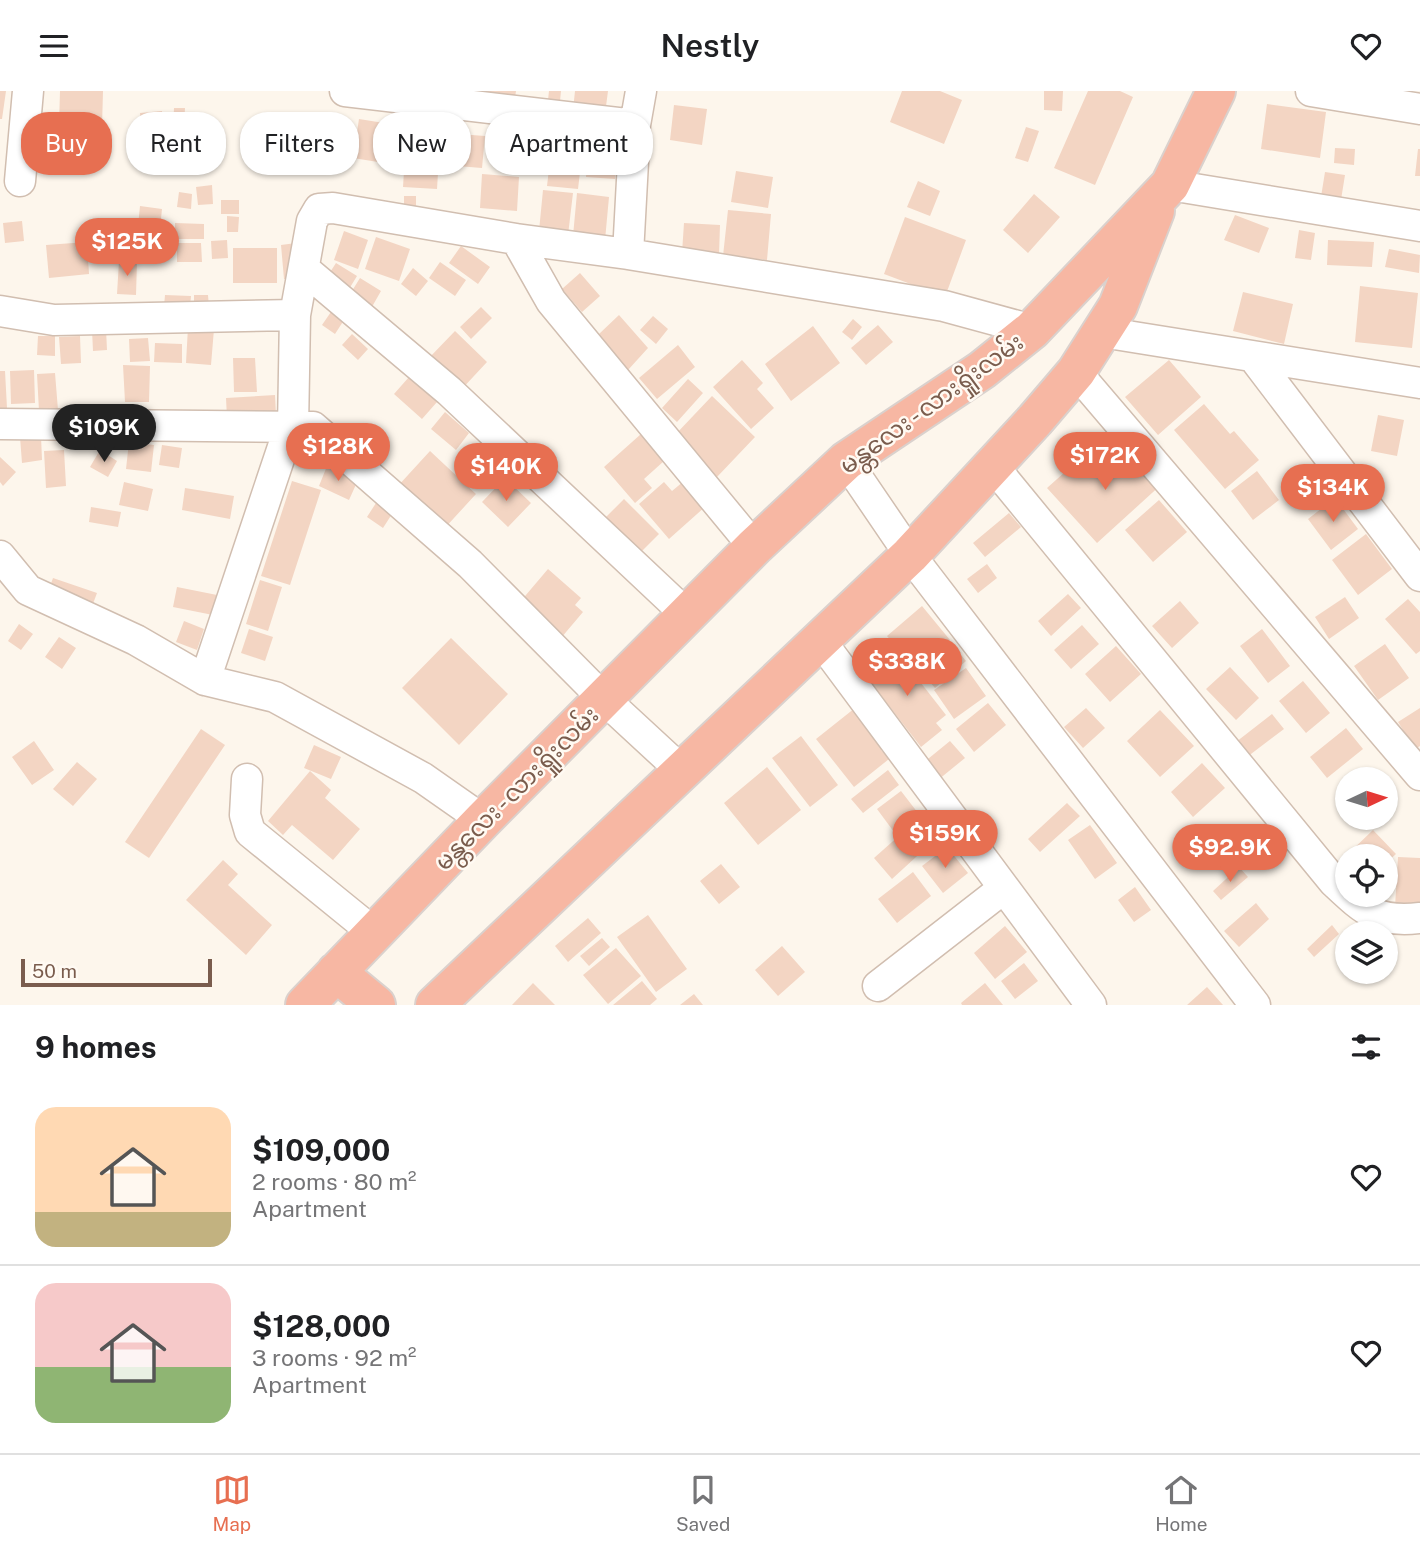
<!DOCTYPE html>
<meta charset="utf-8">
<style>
:root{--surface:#fff;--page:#f2f2f2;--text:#202124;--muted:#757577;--line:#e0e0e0;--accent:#e76f51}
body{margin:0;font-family:"Public Sans","Noto Sans Myanmar",sans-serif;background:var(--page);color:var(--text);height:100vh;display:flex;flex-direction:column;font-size:26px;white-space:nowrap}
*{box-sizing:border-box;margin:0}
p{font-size:23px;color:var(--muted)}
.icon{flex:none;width:38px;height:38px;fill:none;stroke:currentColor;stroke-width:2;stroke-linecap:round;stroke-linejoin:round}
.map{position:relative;height:914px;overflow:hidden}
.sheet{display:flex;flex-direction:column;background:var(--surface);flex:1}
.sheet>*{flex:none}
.banner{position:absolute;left:21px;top:21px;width:700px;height:63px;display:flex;gap:14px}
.needle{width:46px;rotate:86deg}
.buttons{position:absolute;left:1335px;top:676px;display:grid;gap:14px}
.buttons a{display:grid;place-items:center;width:63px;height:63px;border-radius:50%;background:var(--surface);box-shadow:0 2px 5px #0004;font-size:35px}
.scale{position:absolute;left:21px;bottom:18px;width:191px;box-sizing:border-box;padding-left:7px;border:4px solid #7a5c4d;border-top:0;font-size:19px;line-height:24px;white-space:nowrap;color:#7a5c4d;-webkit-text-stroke:5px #fffaf3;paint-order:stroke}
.price{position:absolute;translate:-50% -60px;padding:0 16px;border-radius:24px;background:var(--accent);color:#fff;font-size:23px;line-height:46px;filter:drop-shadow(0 2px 4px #0008)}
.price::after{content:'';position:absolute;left:50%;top:42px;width:21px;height:16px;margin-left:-10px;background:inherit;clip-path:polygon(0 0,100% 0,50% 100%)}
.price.current{background:#222;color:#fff}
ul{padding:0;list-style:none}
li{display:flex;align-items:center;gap:21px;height:175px;padding:0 35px}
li+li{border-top:2px solid var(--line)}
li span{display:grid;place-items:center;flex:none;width:196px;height:140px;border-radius:21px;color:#555}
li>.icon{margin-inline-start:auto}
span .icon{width:84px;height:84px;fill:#fffc;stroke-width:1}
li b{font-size:30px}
h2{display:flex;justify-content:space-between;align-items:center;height:84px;padding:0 35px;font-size:30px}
.chip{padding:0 24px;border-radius:28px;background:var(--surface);box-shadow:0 2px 5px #0004;font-size:24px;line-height:63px}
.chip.current{background:var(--accent);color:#fff}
header{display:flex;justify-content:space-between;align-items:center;height:91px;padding:0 35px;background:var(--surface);font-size:32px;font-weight:600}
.menu{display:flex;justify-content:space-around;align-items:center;height:98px;border-top:2px solid var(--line);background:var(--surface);font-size:19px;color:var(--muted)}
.menu a{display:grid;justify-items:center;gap:4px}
.menu .current{color:var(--accent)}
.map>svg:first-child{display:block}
.building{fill:#f3d5c3}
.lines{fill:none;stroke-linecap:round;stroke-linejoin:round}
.minor-casing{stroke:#d1beb0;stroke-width:33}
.highway-casing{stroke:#dad1cd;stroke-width:42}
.minor{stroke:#fff;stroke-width:30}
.highway{stroke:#f7b7a3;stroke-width:38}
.labels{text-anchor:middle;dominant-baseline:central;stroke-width:5;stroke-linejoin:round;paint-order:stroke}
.street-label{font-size:24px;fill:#7a5c4d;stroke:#fffaf3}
</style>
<header><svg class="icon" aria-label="menu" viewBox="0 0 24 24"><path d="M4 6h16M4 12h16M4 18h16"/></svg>Nestly<svg class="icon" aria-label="heart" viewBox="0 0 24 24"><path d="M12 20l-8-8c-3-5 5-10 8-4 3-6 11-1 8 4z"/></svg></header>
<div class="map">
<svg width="1420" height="914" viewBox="0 0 1420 914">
<rect width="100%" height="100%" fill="#fdf6ec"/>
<path class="building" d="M0,0H6L2,28H0Z
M60,0H103L102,36L59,35Z
M484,0H516L514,13L483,9Z
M549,0H561L560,10L548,9Z
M575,0H608L605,23L573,19Z
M902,0H940L962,9L944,53L890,31Z
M1044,0H1063L1062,20L1044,19Z
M1088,0H1120L1133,6L1095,94L1054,77Z
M1267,13L1326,21L1320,67L1261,58Z
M674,14L707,18L702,54L670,49Z
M174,17H185L184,37H173Z
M162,20L164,45L142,47L140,22Z
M305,24L333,26L332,41L304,39Z
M359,28L384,32L378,71L353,67Z
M387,29L411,31L407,74L384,73Z
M1026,36L1039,40L1028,71L1015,67Z
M415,37H434L432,68L414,67Z
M438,38L456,40L454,67L436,66Z
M459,43L485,45L482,77L457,75Z
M552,53L583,56L578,98L547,95Z
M588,55L617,57L615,88L586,86Z
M1335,57L1355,58L1354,74L1334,72Z
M1418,58H1420V85H1415Z
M404,80L438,82L437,98L403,96Z
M736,80L773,86L768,117L731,111Z
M1325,81L1345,84L1340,115L1320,112Z
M482,83L519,86L517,120L480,117Z
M918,90L940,100L930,125L907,116Z
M212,94L213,113L198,114L196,96Z
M543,99L573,102L568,144L539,140Z
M179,101L192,103L191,118L177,116Z
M577,102L609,106L605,149L573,145Z
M1034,103L1060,126L1028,162L1003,139Z
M404,105H416V123L404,122Z
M221,109H239V123H221Z
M140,115L162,118L160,137L138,135Z
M728,119L771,123L767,169L723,165Z
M1235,124L1269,137L1259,162L1224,149Z
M227,125L239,126L238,141H227Z
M905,126L966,149L945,206L884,183Z
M22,130L24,150L5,152L3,132Z
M175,132L204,133V148H175Z
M684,132L720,134L719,164L682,162Z
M1299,139L1315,142L1311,169L1295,167Z
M143,140V158L124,159L123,141Z
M344,140L368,149L358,178L334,169Z
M95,145H117V163H96Z
M376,146L410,158L399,190L365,178Z
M227,149L228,167L212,168L211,150Z
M1328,149L1374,151L1372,176L1327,174Z
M87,151L89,183L49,187L46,154Z
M177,152H201L202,171H177Z
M296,152L299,187L284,188L281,154Z
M461,155L490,176L478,193L449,172Z
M233,157H277V192H233Z
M1389,158L1420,164L1419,182L1385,176Z
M119,170L137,171L136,204L117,203Z
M440,171L466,189L455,205L429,187Z
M336,172L357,185L346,203L325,189Z
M413,177L428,190L416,205L401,193Z
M580,182L600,205L582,221L562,198Z
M360,187L381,200L369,221L347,208Z
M1360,195L1418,202L1412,257L1355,251Z
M1243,201L1293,213L1284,253L1233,240Z
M165,204L191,205L190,216L164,215Z
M194,204H208L209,216H194Z
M481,216L492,227L471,248L460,236Z
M333,218L346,226L335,243L322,234Z
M619,224L648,257L628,279L599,243Z
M653,225L668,238L656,253L640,239Z
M853,228L862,236L852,249L842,241Z
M878,234L893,251L866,274L851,257Z
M813,235L840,272L791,310L765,273Z
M188,236L214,238L211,274L186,272Z
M106,238L107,259L93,260L92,239Z
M455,240L487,271L460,300L428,268Z
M352,243L368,258L358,269L342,254Z
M38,245H55V265L37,264Z
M80,245L81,272L61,273L59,246Z
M148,247L150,270L130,271L129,248Z
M155,252L182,253V272L154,271Z
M678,254L695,276L657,308L639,287Z
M233,267H255L257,301H234Z
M742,269L763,292L757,298L774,317L751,338L713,296Z
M1169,269L1201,306L1158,344L1125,306Z
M123,274L150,275L149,311H125Z
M34,279L35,312L11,313L10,280Z
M0,280H5L7,317H0Z
M55,282L58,319L39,320L37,283Z
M409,286L437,311L422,328L394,303Z
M688,288L703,302L677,331L662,317Z
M275,304L276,324L227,327L226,307Z
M712,305L755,346L717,386L675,344Z
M1204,313L1230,343L1234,340L1259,369L1225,398L1174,339Z
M445,321L469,342L456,359L431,338Z
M1378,324L1404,329L1397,365L1371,360Z
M641,343L664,370L644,388L652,397L635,412L604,376Z
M41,345L42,369L22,372L20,346Z
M129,351L154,354L151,381L126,378Z
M162,354L182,357L179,377L159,374Z
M1131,356L1163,392L1097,452L1047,397L1084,364L1101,383Z
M64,359L66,395L46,397L44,360Z
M100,359L117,370L108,386L90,376Z
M430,360L476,403L443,439L397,396Z
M0,366L16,381L3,395L0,391Z
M327,375L358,389L349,409L319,395Z
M1257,380L1279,409L1253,429L1231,400Z
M505,387L531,412L508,436L482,411Z
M292,390L321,399L290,494L261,485Z
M684,390L706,415L669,448L639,413L664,391L672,400Z
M124,391L153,398L148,420L119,414Z
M185,397L234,405L230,428L182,419Z
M1335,407L1358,438L1331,459L1308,428Z
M624,408L659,443L633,469L598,434Z
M1159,409L1187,441L1153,471L1125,439Z
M376,412L392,423L383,437L367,426Z
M91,416L121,421L118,436L89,431Z
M1009,422L1021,436L985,466L973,452Z
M1366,443L1392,478L1358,504L1332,469Z
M987,473L997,487L978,502L967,488Z
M548,478L581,507L575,514L583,521L561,547L520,511Z
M53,487L97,502L91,518L47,504Z
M260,489L282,496L268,540L246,533Z
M177,496L222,505L218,525L173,516Z
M1068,503L1081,517L1051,545L1038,530Z
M1345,506L1359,527L1329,548L1315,526Z
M1408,508L1420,521V560L1416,563L1385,528Z
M1180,510L1199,532L1172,557L1152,535Z
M922,515L950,549L916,579L887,545Z
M184,530L204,538L197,559L176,551Z
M19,533L33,543L21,559L8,550Z
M1082,534L1099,553L1071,578L1054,559Z
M249,538L273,546L265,570L241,562Z
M1262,538L1290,575L1268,592L1240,555Z
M59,546L76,557L62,578L45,566Z
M451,547L508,603L459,654L402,597Z
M952,553L966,570L935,597L920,580Z
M1385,553L1409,587L1378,609L1354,575Z
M1116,555L1141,583L1110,611L1085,583Z
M896,560L946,624L936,632L942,639L921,656L865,584Z
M1230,576L1259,607L1236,629L1206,598Z
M966,577L986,605L954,628L934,599Z
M1303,590L1330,622L1306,642L1279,610Z
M988,612L1006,634L974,661L956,638Z
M855,617L886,656L881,659L889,668L854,696L816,648Z
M1086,617L1105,637L1083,657L1064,636Z
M1420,617V655L1415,658L1398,631Z
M1160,619L1194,655L1160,686L1127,650Z
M1272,623L1284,638L1247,666L1236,651Z
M1346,637L1363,658L1327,687L1310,666Z
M201,638L225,654L149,767L125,751Z
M801,645L838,694L810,716L772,667Z
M34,650L54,679L32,694L12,666Z
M950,650L965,667L938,689L923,672Z
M314,654L341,666L331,688L304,677Z
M77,671L97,688L73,715L53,698Z
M1202,672L1225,697L1193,726L1171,701Z
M767,676L801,719L758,754L724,712Z
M888,679L899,694L863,722L851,708Z
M310,680L331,699L325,707L360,738L333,769L292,734L283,744L268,730Z
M901,700L918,722L894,741L877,718Z
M1067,712L1080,725L1040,761L1028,748Z
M1090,734L1117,772L1095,788L1068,749Z
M910,735L928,755L892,788L874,767Z
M1373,739L1396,763L1386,772V765L1348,763Z
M947,756L968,782L943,802L922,775Z
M1398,766L1420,767V817L1395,816Z
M223,769L238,783L228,794L272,834L246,864L186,809Z
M721,773L740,796L719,813L700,790Z
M1239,776L1248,786L1221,809L1213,800Z
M913,781L931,805L897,832L878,808Z
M1135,796L1151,819L1134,831L1118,809Z
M1256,812L1269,828L1239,856L1224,840Z
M648,824L687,878L656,901L617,846Z
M588,827L601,842L568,871L555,855Z
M1332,834L1339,843L1314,866L1307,858Z
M1005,835L1027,861L995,888L974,862Z
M602,847L610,856L589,875L580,865Z
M782,855L805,881L778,905L755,879Z
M616,857L641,885L608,913L583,884Z
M1024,872L1038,890L1015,908L1001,890Z
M642,890L657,908L650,914H613Z
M533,892L555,914H512Z
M985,892L1003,914H962L961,912Z
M1207,896L1223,914H1187Z
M694,903L703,914H680Z"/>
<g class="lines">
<defs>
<path id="minor" d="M345,0L635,34
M1311,0L1420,18
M20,90L28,0
M1170,94L1420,135
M628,163L635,34L641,0
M304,178L449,300L687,524
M0,220L54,229L295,224
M1102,241L1420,292
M1254,267L1420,485
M1076,281L1420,684
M0,333L313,336L470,473L604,608L682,680
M846,370L910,464L1255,914
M993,375L1334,791C1364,819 1376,832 1420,827
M754,456L551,210L516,148L628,163L944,215L1032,239
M0,465L28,499L136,549L205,589L275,606L423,687L483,729
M820,549L1091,914
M205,589L286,347L293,337L295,224L312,130L319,118L333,117L516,148
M247,688L245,724L250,741L373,841
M878,895L1004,797"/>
<path id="highway" d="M336,881L376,914
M305,914L483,729L754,456L846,370L982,279L1032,239L1170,94L1216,0
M435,914L910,464L1035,329L1076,281L1118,215L1155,120"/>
</defs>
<use href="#minor" class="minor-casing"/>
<use href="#highway" class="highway-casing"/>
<use href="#minor" class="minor"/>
<use href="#highway" class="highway"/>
</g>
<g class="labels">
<g class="street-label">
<text transform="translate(931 312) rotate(-36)">မန္တလေး - လားရှိုးလမ်း</text>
<text transform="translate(516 697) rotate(-45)">မန္တလေး - လားရှိုးလမ်း</text>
</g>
</g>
</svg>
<div class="buttons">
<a><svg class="needle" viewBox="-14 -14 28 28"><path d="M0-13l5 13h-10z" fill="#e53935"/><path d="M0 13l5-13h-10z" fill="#757577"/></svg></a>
<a><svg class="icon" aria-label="locate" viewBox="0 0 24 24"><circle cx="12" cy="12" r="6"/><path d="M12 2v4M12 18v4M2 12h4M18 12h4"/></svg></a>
<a><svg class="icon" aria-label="layers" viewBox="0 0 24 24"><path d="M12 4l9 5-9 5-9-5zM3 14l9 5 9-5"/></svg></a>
</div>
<div class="scale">50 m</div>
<b class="price" style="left:127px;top:187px">$125K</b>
<b class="price current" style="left:104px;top:373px">$109K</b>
<b class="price" style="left:338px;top:392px">$128K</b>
<b class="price" style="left:1105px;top:401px">$172K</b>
<b class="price" style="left:506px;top:412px">$140K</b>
<b class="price" style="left:1333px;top:433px">$134K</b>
<b class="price" style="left:907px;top:607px">$338K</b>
<b class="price" style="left:945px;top:779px">$159K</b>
<b class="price" style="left:1230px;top:793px">$92.9K</b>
<div class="banner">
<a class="chip current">Buy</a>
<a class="chip">Rent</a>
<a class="chip">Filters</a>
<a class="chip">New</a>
<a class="chip">Apartment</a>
</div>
</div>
<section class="sheet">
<h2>9 homes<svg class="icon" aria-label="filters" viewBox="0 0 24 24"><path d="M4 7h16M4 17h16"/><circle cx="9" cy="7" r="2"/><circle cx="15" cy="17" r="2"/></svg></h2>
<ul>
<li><span style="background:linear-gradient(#ffd9b3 75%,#c2b280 0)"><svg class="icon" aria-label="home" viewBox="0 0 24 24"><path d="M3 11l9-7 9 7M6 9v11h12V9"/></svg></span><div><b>$109,000</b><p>2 rooms · 80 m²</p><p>Apartment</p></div><svg class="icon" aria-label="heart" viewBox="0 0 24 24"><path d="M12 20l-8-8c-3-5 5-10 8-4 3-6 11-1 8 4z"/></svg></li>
<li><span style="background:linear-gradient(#f6c9c9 60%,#8fb573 0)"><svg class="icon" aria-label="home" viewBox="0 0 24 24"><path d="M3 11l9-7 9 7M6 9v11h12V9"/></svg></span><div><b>$128,000</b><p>3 rooms · 92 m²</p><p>Apartment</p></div><svg class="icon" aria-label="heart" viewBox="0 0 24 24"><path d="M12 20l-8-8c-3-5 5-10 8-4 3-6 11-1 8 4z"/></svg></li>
</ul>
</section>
<nav class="menu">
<a class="current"><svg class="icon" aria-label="map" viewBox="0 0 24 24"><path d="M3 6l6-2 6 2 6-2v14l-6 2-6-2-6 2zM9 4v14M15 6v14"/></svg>Map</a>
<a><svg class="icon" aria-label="saved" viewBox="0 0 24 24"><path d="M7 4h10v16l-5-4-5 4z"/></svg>Saved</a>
<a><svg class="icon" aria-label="home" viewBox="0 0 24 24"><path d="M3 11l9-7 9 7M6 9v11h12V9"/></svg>Home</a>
</nav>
